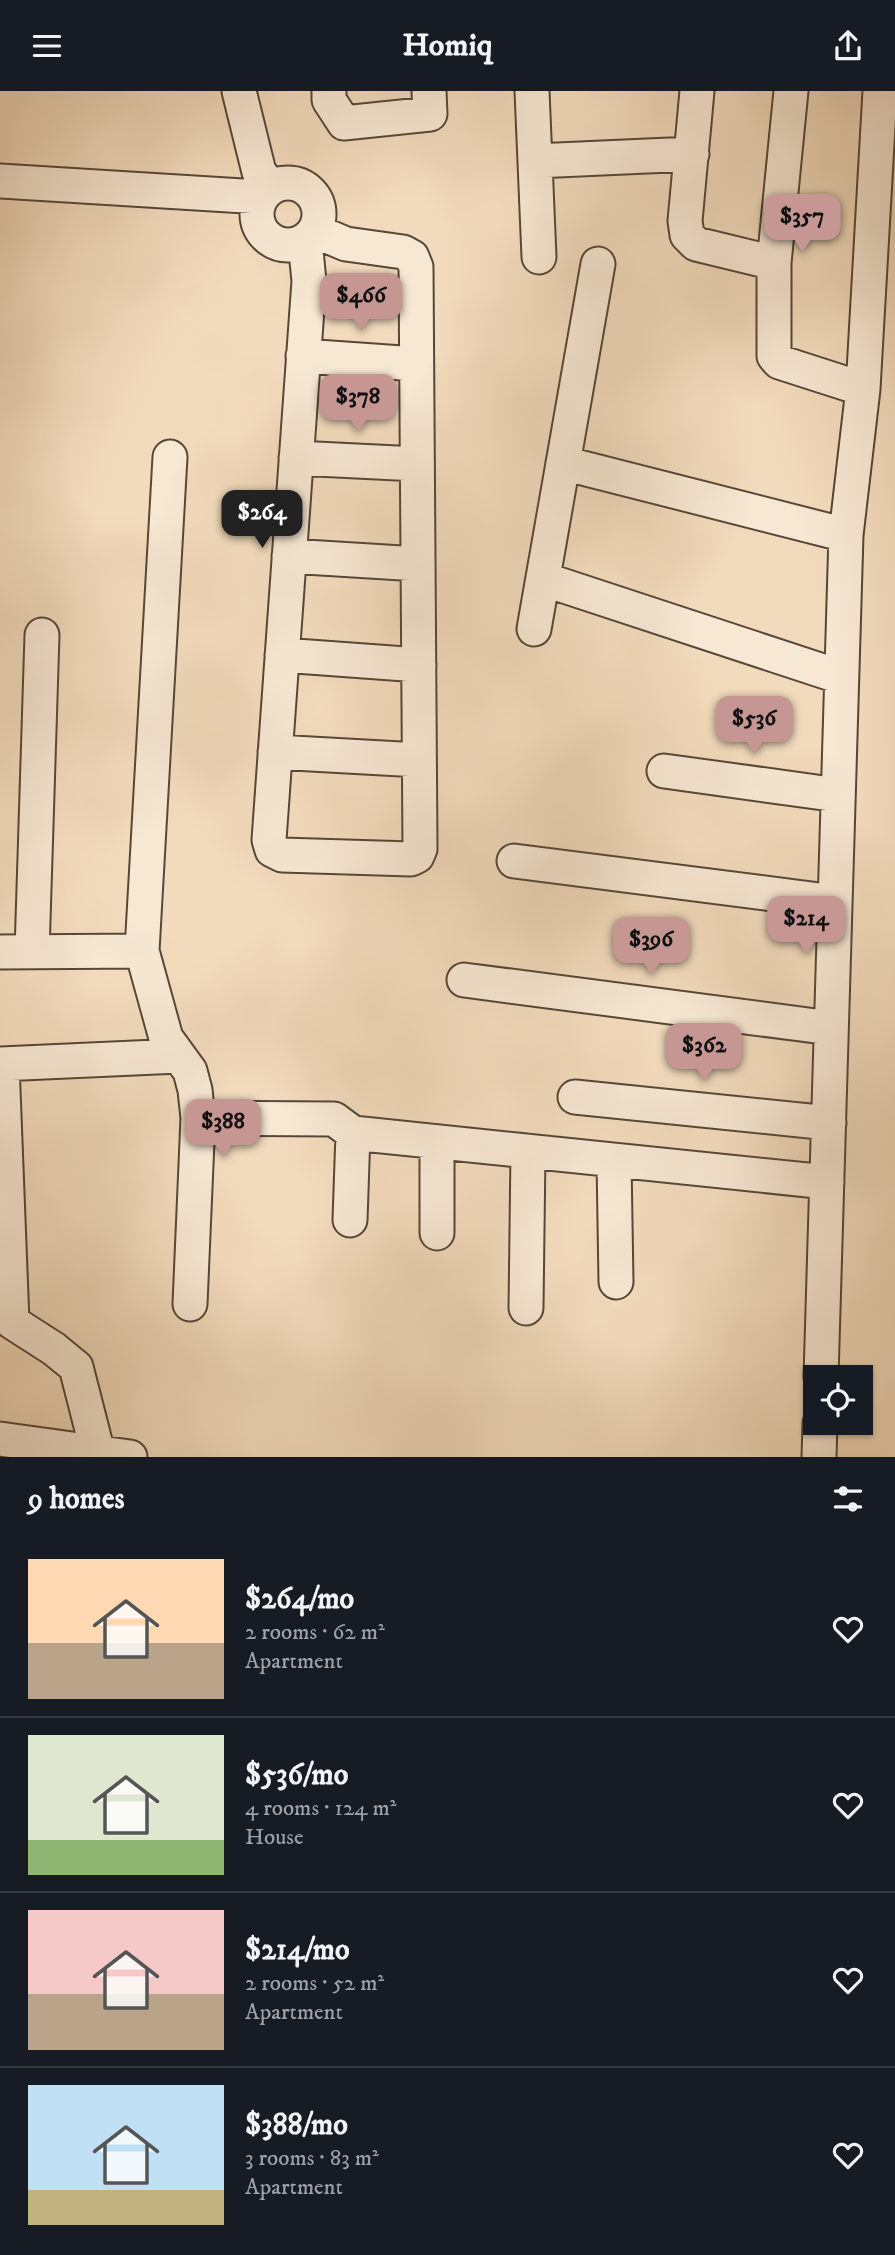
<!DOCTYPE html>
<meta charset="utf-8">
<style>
:root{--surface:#171b24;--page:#242831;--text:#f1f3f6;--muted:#9ea1a6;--line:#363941;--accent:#c59692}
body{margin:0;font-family:"IM FELL DW Pica",serif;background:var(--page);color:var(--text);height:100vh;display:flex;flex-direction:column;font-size:26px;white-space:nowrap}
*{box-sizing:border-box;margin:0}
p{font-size:23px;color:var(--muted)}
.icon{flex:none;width:38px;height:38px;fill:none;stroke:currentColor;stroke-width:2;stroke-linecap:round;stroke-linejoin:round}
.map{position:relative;height:1366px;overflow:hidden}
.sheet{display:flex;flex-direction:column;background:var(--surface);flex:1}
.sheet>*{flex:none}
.buttons{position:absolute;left:803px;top:1274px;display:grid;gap:14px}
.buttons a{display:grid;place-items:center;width:70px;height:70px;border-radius:0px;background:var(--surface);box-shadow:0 2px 5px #0004;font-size:35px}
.price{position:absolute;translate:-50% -60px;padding:0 16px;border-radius:14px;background:var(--accent);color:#111;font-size:23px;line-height:46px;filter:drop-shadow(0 2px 4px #0008)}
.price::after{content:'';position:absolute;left:50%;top:42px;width:21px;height:16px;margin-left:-10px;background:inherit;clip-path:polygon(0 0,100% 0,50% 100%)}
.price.on{background:#222;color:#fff}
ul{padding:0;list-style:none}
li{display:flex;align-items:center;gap:21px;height:175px;padding:0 28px}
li+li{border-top:2px solid var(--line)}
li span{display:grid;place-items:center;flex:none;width:196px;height:140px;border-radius:0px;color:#555}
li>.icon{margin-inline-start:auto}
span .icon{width:84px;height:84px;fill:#fffc;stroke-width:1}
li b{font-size:30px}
h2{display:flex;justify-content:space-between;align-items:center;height:84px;padding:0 28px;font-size:30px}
header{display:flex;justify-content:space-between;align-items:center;height:91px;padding:0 28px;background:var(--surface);font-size:32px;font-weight:700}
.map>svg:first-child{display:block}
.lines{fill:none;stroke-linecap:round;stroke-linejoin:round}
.minor-casing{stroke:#564739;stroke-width:37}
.minor{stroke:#f7e8d3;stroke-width:33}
</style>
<header><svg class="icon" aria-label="menu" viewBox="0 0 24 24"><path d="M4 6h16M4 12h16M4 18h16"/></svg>Homiq<svg class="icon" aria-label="share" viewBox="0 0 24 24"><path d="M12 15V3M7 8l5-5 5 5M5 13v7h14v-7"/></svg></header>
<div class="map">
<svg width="895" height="1366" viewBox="0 0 895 1366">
<rect width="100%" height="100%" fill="#f2dbbc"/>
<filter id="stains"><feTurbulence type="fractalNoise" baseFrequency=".00286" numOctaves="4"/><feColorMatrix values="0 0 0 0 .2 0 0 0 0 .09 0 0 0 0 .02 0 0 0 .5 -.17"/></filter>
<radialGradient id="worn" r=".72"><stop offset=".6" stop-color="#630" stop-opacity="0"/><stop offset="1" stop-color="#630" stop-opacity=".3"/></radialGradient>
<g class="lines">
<defs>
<path id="minor" d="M239,0L259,81L271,96
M329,0V9L344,32L430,23L429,0
M532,0L539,166
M697,0L685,130L687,144L696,153L774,172
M791,0L774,172V265L779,271L863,298
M535,70L692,63
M0,90L261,106
M257 123a31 31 0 1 1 62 0a31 31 0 1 1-62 0Z
M305,150L309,190L269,749L272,759L282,764L411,768L417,765L420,758L416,176L412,166L403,161L346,153L315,140
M303,265L416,273
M170,366L142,860L166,947L190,980L195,999L198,1027L190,1213
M296,367L417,373
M563,372L846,444
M289,465L418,473
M543,488L841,586
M534,538L598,173
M282,564L419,574
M275,661L419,669
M664,680L838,704
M514,770L835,811
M0,861L142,860
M32,861L42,544
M464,889L831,937
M0,973L179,965
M2,973L12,1231L54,1258L76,1276L98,1362
M575,1006L829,1032
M198,1027L334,1028L353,1042L827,1091
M614,1070L616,1191
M350,1129L353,1042
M437,1142V1052
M526,1217L528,1061
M821,1286L846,444L863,298L880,0
M0,1348L130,1366
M819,1366L820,1332"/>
</defs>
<use href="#minor" class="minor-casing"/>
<use href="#minor" class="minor"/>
</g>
<rect width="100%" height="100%" filter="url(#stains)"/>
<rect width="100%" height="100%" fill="url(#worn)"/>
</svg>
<div class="buttons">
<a><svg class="icon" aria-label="locate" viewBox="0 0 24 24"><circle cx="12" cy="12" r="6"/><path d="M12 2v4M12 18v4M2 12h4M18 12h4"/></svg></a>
</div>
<b class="price" style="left:802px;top:163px">$357</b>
<b class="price" style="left:361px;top:242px">$466</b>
<b class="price" style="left:358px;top:343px">$378</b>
<b class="price on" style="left:262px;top:459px">$264</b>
<b class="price" style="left:754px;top:665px">$536</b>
<b class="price" style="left:806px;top:865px">$214</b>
<b class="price" style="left:651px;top:886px">$396</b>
<b class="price" style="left:704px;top:992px">$362</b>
<b class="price" style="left:223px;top:1068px">$388</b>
</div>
<section class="sheet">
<h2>9 homes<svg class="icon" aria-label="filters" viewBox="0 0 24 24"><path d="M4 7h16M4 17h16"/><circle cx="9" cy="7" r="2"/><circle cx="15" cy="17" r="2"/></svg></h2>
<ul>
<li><span style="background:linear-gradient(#ffd9b3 60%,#b9a48a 0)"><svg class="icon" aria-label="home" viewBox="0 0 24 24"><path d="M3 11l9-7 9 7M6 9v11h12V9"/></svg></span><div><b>$264/mo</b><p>2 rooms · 62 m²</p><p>Apartment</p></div><svg class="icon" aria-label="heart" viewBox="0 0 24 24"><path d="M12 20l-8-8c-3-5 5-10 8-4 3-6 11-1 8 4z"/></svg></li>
<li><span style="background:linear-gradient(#dfe7d0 75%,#8fb573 0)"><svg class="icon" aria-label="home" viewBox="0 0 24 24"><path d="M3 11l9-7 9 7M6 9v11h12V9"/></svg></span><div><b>$536/mo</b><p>4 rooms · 124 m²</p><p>House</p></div><svg class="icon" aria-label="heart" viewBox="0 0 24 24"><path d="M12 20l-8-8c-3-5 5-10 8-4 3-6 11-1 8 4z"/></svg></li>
<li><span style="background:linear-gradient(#f6c9c9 60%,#b9a48a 0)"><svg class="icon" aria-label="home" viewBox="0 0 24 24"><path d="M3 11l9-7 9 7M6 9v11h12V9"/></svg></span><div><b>$214/mo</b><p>2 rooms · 52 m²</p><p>Apartment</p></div><svg class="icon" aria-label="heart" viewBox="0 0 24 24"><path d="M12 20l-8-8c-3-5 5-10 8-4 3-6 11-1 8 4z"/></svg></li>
<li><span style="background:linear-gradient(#bfe0f5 75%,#c2b280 0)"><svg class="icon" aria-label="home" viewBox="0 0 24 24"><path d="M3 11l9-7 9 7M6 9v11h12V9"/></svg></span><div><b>$388/mo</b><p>3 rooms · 83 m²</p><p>Apartment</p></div><svg class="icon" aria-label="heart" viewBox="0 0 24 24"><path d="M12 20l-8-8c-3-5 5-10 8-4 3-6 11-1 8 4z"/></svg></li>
</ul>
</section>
